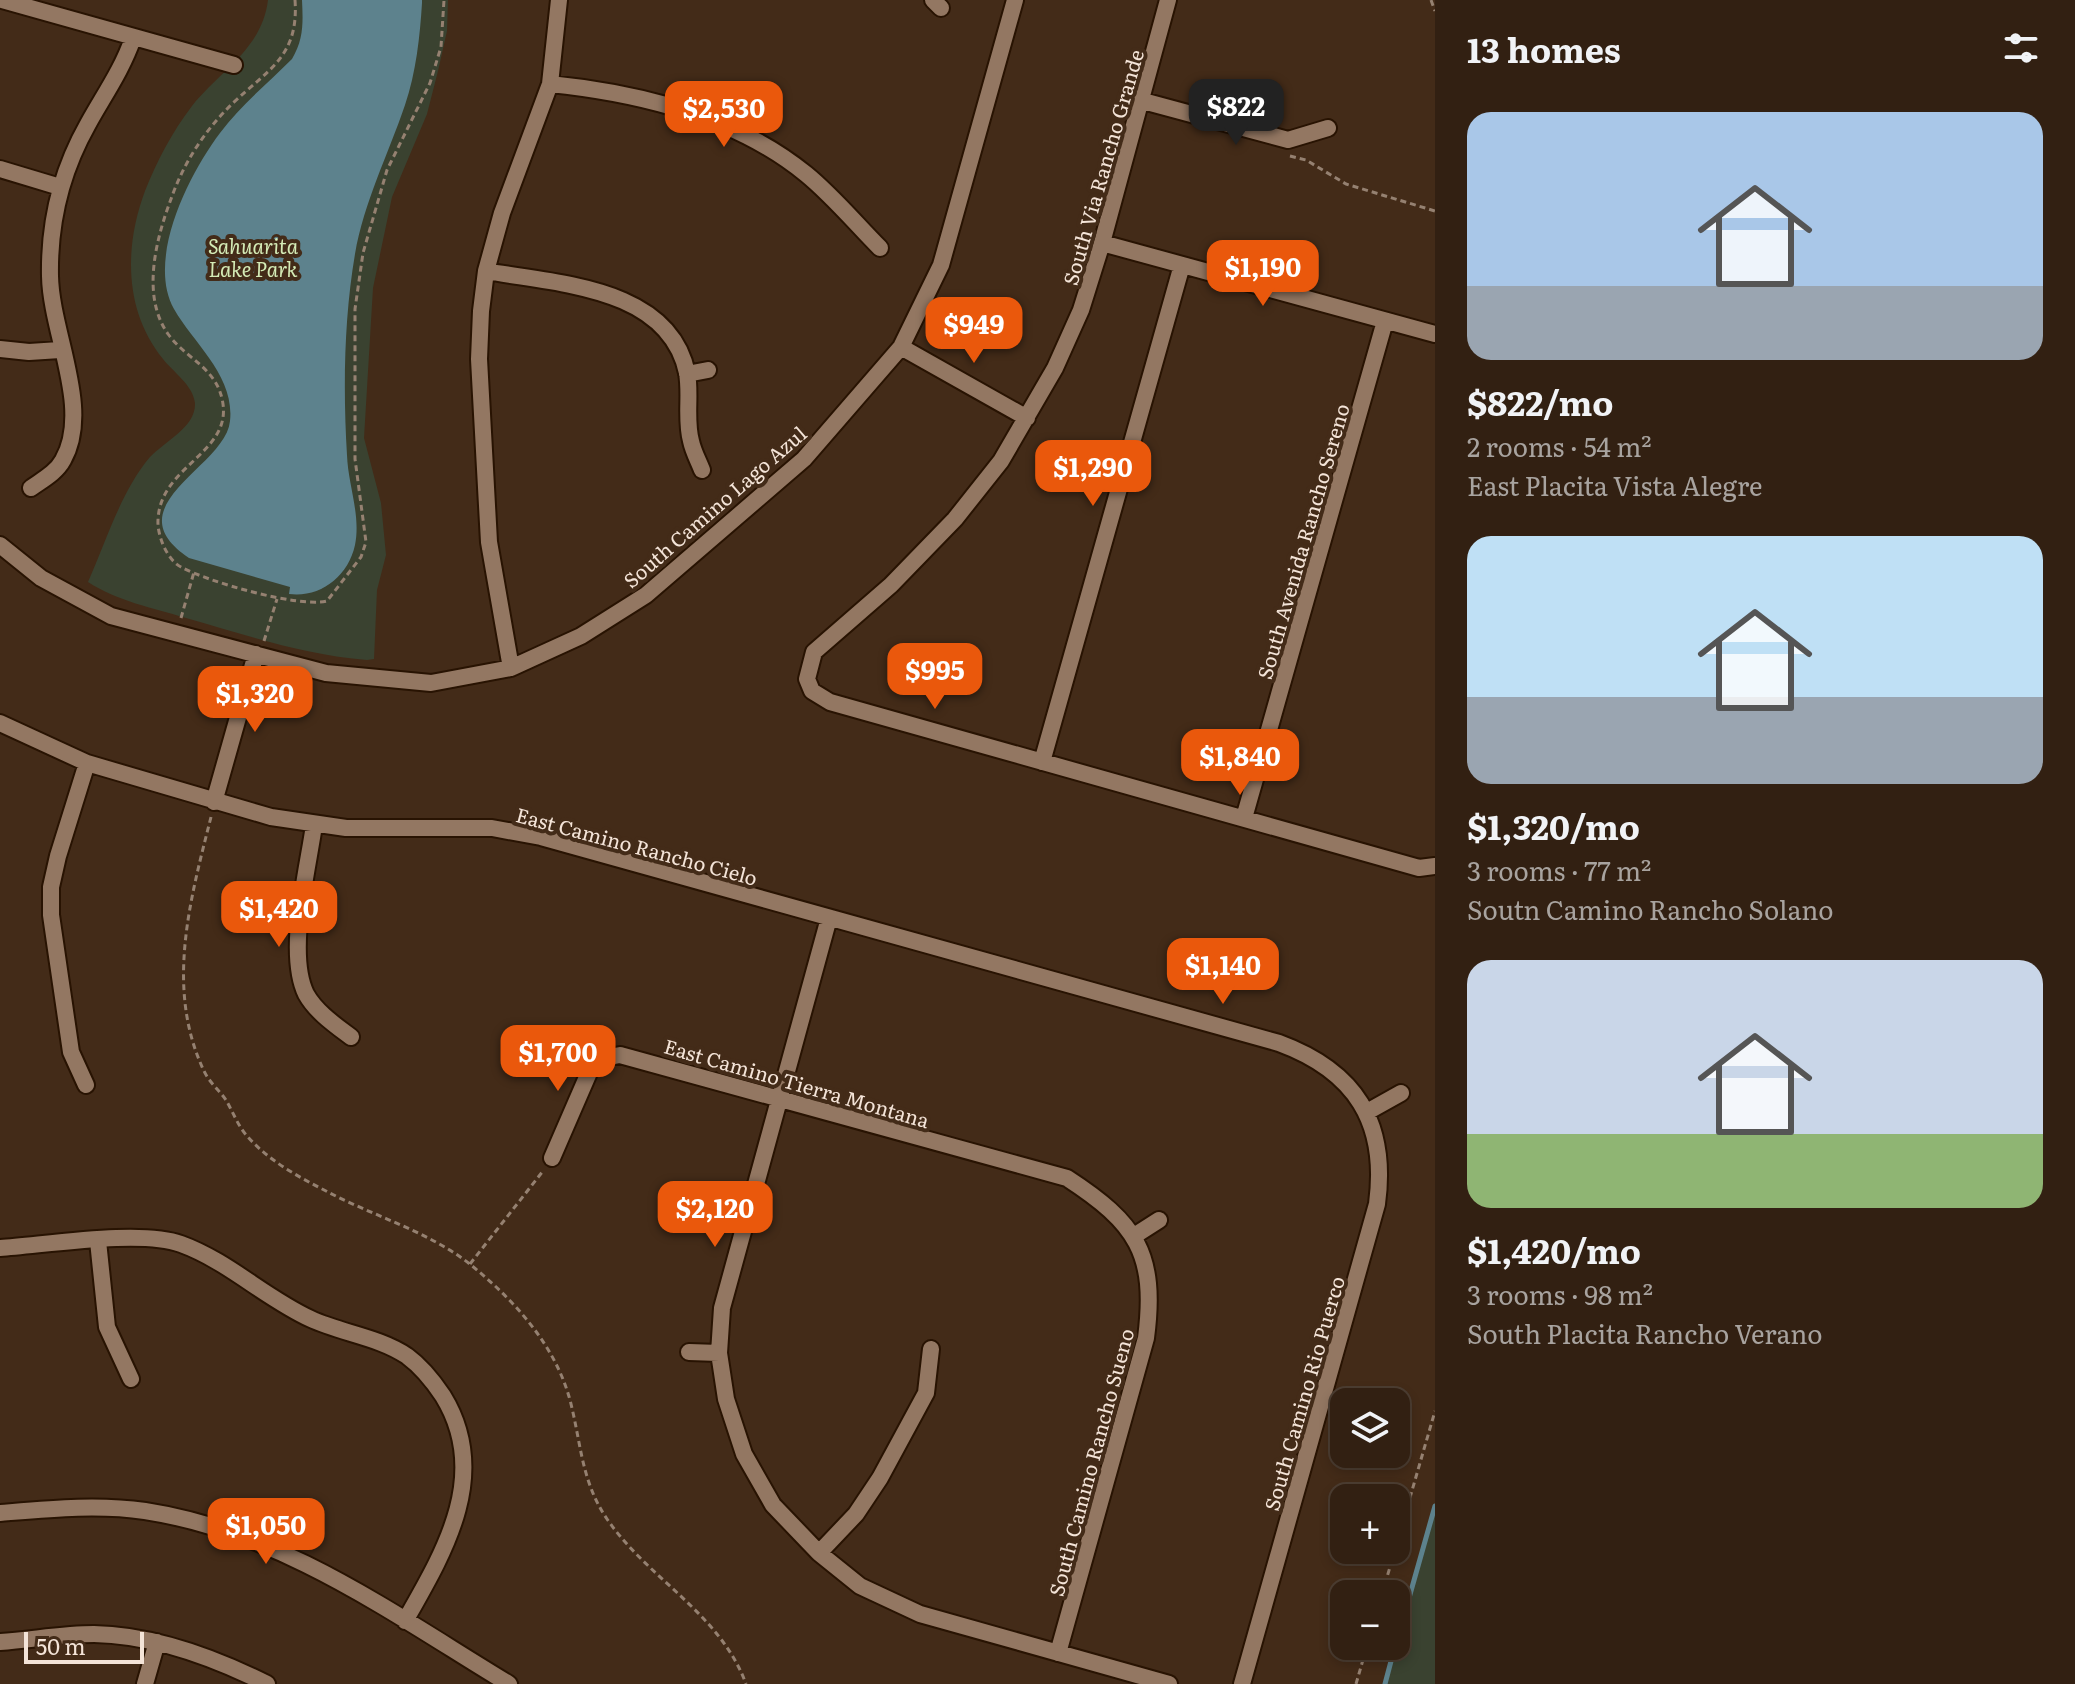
<!DOCTYPE html>
<meta charset="utf-8">
<style>
:root{--surface:#322012;--page:#3a281b;--text:#f1f3f6;--muted:#a8a39f;--line:#4d3e32;--accent:#ea580c}
body{margin:0;font-family:Literata,serif;background:var(--page);color:var(--text);height:100vh;display:flex;flex-direction:column;font-size:30px;white-space:nowrap}
*{box-sizing:border-box;margin:0}
p{font-size:26px;color:var(--muted)}
.icon{flex:none;width:44px;height:44px;fill:none;stroke:currentColor;stroke-width:2;stroke-linecap:round;stroke-linejoin:round}
.map{position:relative;flex:1;overflow:hidden}
.drawer{display:flex;flex-direction:column;background:var(--surface);width:640px}
.drawer>*{flex:none}
.buttons{position:absolute;left:1330px;top:1388px;display:grid;gap:16px}
.buttons a{display:grid;place-items:center;width:80px;height:80px;border-radius:16px;background:var(--surface);box-shadow:0 4px 12px #0003,0 0 0 2px var(--line);font-size:40px}
.scale{position:absolute;left:24px;bottom:20px;width:120px;box-sizing:border-box;padding-left:8px;border:4px solid #f4e4d8;border-top:0;font-size:22px;line-height:28px;white-space:nowrap;color:#f4e4d8;-webkit-text-stroke:6px #432b18;paint-order:stroke}
.price{position:absolute;translate:-50% -68px;padding:0 18px;border-radius:16px;background:var(--accent);color:#fff;font-size:26px;line-height:52px;filter:drop-shadow(0 2px 4px #0008)}
.price::after{content:'';position:absolute;left:50%;top:48px;width:24px;height:18px;margin-left:-12px;background:inherit;clip-path:polygon(0 0,100% 0,50% 100%)}
.price.selected{background:#222;color:#fff}
ul{padding:0;list-style:none}
li{display:grid;align-content:center;gap:16px;height:424px;padding:0 32px}
li span{display:grid;place-items:center;height:248px;border-radius:24px;color:#555}
li>.icon{margin-inline-start:auto}
span .icon{width:144px;height:144px;fill:#fffc;stroke-width:1}
li b{font-size:34px}
h2{display:flex;justify-content:space-between;align-items:center;height:96px;padding:0 32px;font-size:34px}
main{display:flex;flex:1;min-height:0}
.map>svg:first-child{display:block}
.green{fill:#3a4230}
.water{fill:#5d828d}
.lines{fill:none;stroke-linecap:round;stroke-linejoin:round}
.stream{stroke:#5d828d;stroke-width:5}
.minor-casing{stroke:#281302;stroke-width:20}
.path{stroke:#958171;stroke-width:3;stroke-dasharray:6 4;stroke-linecap:butt}
.minor{stroke:#937762;stroke-width:16}
.labels{text-anchor:middle;dominant-baseline:central;stroke-width:8;stroke-linejoin:round;paint-order:stroke}
.street-label{font-size:20px;fill:#f4e4d8;stroke:#432b18}
.park-label{font-size:20px;font-style:italic;fill:#d4ebb6;stroke:#432b18}
</style>
<main>
<div class="map">
<svg width="1435" height="1684" viewBox="0 0 1435 1684">
<rect width="100%" height="100%" fill="#432b18"/>
<path class="green" d="M268,0H448L447,31L438,71L427,114L392,197L373,288L364,438L381,503L386,555L377,590L374,659L367,660C304,655 246,635 186,618C153,608 117,601 88,582C106,542 121,491 150,457C165,441 196,427 195,403C193,385 173,372 163,359C124,311 124,247 145,191C157,161 172,132 192,106C221,70 262,49 268,0Z
M1435,1505V1684H1384Z"/>
<path class="water" d="M302,0H422V3C420,36 416,73 405,105C388,155 364,202 355,254C344,318 343,390 347,455C348,485 361,515 355,545C348,577 320,598 289,594L290,587L189,558C111,506 226,467 230,421C235,376 194,344 174,309C146,259 189,174 220,133C240,106 268,83 292,59C304,39 303,22 302,0Z"/>
<g class="lines">
<path class="stream" d="M1396,1644L1435,1506
M1385,1684L1395,1646"/>
<defs>
<path id="minor" d="M2,0L234,65
M933,0L941,8
M1168,0L1102,243L1081,310L1055,368L1001,461L955,519L891,585L814,652L807,679L812,691L830,702L1419,868L1435,866
M550,84C639,93 735,116 806,174C833,196 856,224 880,248
M1143,101L1288,140L1328,128
M0,169L60,187
M1102,243L1435,334
M486,271C556,284 669,286 687,373C691,395 685,419 691,441C693,451 698,460 702,470
M901,347L1027,418
M0,349L29,352L60,350
M687,374L708,370
M31,488C42,480 56,473 63,460C92,409 51,333 50,276C49,223 62,170 88,124C104,95 122,70 133,38
M0,545L41,578L111,616L326,673L431,683L511,668L581,636L646,595L804,459L901,347L941,265L1015,0
M511,668L489,542L479,359L481,311L486,271L502,213L550,84L559,0
M0,723L87,763L271,817L346,828H492L541,837L1279,1043C1355,1071 1388,1122 1377,1204L1242,1684
M1042,762L1182,265
M214,802L256,654
M1244,818L1385,321
M314,825C308,869 286,953 306,994C316,1012 335,1025 351,1037
M829,918L722,1308L719,1353L726,1399L744,1454L773,1505L819,1553L860,1586L920,1614L1169,1684
M86,1085L71,1052L51,915V887L58,856L87,763
M1367,1112L1401,1093
M552,1158L591,1068L604,1058L620,1055L1067,1178C1136,1223 1157,1253 1146,1338L1058,1653
M1134,1236L1159,1220
M98,1241L107,1327L131,1379
M0,1248C45,1245 141,1229 181,1244C228,1261 265,1298 311,1319C341,1333 379,1337 407,1356C422,1367 433,1381 443,1396C491,1474 445,1551 405,1621
M689,1352L719,1353
M0,1513C48,1509 97,1504 145,1511C282,1532 393,1614 509,1684
M819,1553L856,1514L880,1478L926,1393L931,1349
M0,1642C31,1640 63,1634 94,1634C154,1635 213,1657 267,1684
M145,1684L157,1642"/>
</defs>
<use href="#minor" class="minor-casing"/>
<path class="path" d="M295,0C299,56 269,69 233,103C205,130 184,162 171,199C156,239 141,296 168,334C187,360 218,368 223,404C230,454 160,466 158,520C157,535 167,560 181,567C208,582 299,608 327,601L361,557L366,542L355,459V309L363,253L387,170L430,83L441,47L444,0
M1431,0L1435,11
M1290,156L1306,160L1346,184L1435,211
M181,618L194,572
M264,641L277,599
M211,817C190,900 165,989 204,1071C209,1082 219,1090 226,1100C233,1112 238,1126 247,1136C269,1161 297,1176 326,1191C373,1216 430,1232 471,1265C515,1301 555,1345 570,1400C581,1442 581,1481 607,1519C648,1579 720,1613 746,1684
M470,1264L543,1171
M1396,1546L1435,1411
M1382,1594L1395,1550
M1356,1684L1367,1646"/>
<use href="#minor" class="minor"/>
</g>
<g class="labels">
<g class="street-label">
<text transform="translate(1102 167) rotate(-74)">South Via Rancho Grande</text>
<text transform="translate(714 506) rotate(-41)">South Camino Lago Azul</text>
<text transform="translate(1302 541) rotate(-74)">South Avenida Rancho Sereno</text>
<text transform="translate(637 845) rotate(15)">East Camino Rancho Cielo</text>
<text transform="translate(797 1082) rotate(16)">East Camino Tierra Montana</text>
<text transform="translate(1303 1393) rotate(-74)">South Camino Rio Puerco</text>
<text transform="translate(1090 1462) rotate(-75)">South Camino Rancho Sueno</text>
</g>
<g class="park-label">
<text x="253" y="245">Sahuarita<tspan x="253" dy="23">Lake Park</tspan></text>
</g>
</g>
</svg>
<div class="buttons">
<a><svg class="icon" aria-label="layers" viewBox="0 0 24 24"><path d="M12 4l9 5-9 5-9-5zM3 14l9 5 9-5"/></svg></a>
<a>+</a>
<a>−</a>
</div>
<div class="scale">50 m</div>
<b class="price selected" style="left:1236px;top:147px">$822</b>
<b class="price" style="left:724px;top:149px">$2,530</b>
<b class="price" style="left:1263px;top:308px">$1,190</b>
<b class="price" style="left:974px;top:365px">$949</b>
<b class="price" style="left:1093px;top:508px">$1,290</b>
<b class="price" style="left:935px;top:711px">$995</b>
<b class="price" style="left:255px;top:734px">$1,320</b>
<b class="price" style="left:1240px;top:797px">$1,840</b>
<b class="price" style="left:279px;top:949px">$1,420</b>
<b class="price" style="left:1223px;top:1006px">$1,140</b>
<b class="price" style="left:558px;top:1093px">$1,700</b>
<b class="price" style="left:715px;top:1249px">$2,120</b>
<b class="price" style="left:266px;top:1566px">$1,050</b>
</div>
<section class="drawer">
<h2>13 homes<svg class="icon" aria-label="filters" viewBox="0 0 24 24"><path d="M4 7h16M4 17h16"/><circle cx="9" cy="7" r="2"/><circle cx="15" cy="17" r="2"/></svg></h2>
<ul>
<li><span style="background:linear-gradient(#a9c7e8 70%,#9aa5b1 0)"><svg class="icon" aria-label="home" viewBox="0 0 24 24"><path d="M3 11l9-7 9 7M6 9v11h12V9"/></svg></span><div><b>$822/mo</b><p>2 rooms · 54 m²</p><p>East Placita Vista Alegre</p></div></li>
<li><span style="background:linear-gradient(#bfe0f5 65%,#9aa5b1 0)"><svg class="icon" aria-label="home" viewBox="0 0 24 24"><path d="M3 11l9-7 9 7M6 9v11h12V9"/></svg></span><div><b>$1,320/mo</b><p>3 rooms · 77 m²</p><p>Soutn Camino Rancho Solano</p></div></li>
<li><span style="background:linear-gradient(#c9d6e8 70%,#8fb573 0)"><svg class="icon" aria-label="home" viewBox="0 0 24 24"><path d="M3 11l9-7 9 7M6 9v11h12V9"/></svg></span><div><b>$1,420/mo</b><p>3 rooms · 98 m²</p><p>South Placita Rancho Verano</p></div></li>
</ul>
</section>
</main>
